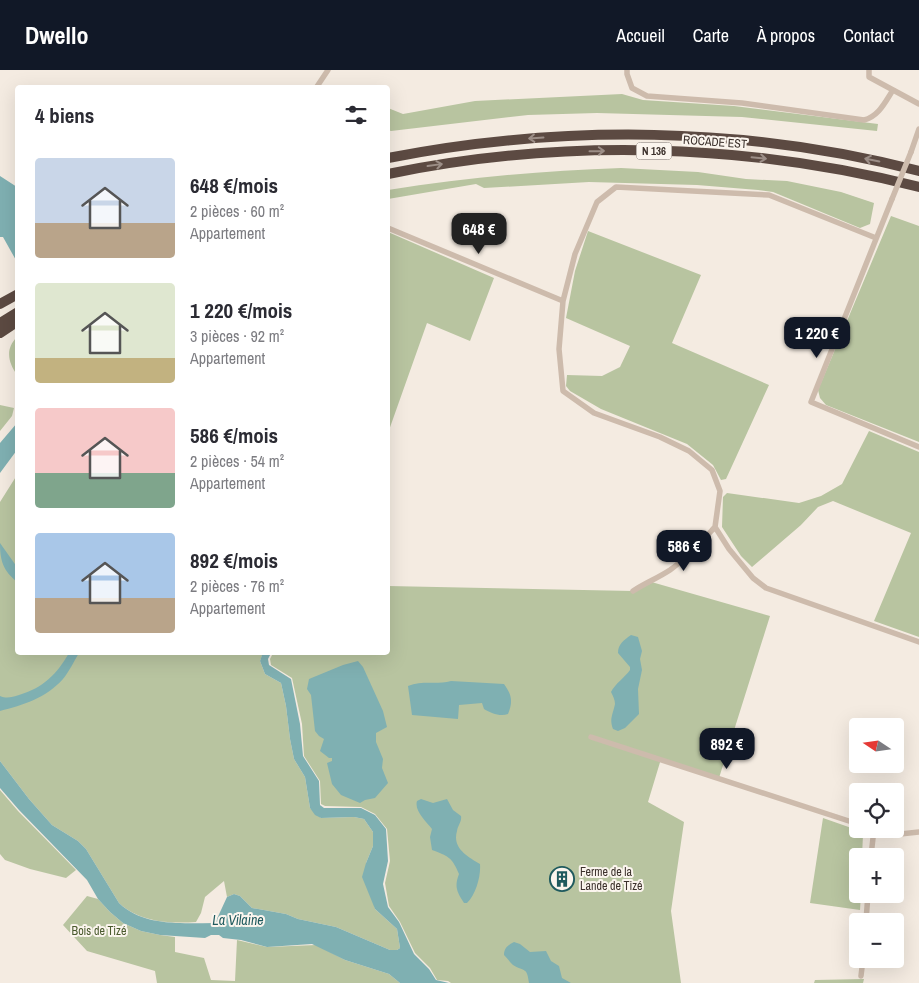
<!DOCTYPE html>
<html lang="fr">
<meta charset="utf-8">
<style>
:root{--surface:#fff;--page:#f2f2f3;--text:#2b2b33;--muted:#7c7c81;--accent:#111827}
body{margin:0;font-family:"Archivo Narrow",sans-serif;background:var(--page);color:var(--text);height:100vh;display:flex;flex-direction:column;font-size:19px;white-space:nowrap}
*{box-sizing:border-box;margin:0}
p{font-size:16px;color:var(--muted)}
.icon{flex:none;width:28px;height:28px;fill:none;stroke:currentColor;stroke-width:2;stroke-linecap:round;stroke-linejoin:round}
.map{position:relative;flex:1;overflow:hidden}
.panel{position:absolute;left:15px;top:15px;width:375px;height:570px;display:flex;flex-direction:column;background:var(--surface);border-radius:5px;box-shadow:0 5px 20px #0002}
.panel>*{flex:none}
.needle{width:32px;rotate:283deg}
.tools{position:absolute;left:849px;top:648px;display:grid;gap:10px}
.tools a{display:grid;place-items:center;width:55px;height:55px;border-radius:5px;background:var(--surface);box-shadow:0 5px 20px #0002;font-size:25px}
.price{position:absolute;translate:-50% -42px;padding:0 11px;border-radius:10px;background:var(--accent);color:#fff;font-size:16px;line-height:32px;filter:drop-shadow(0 1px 2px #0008)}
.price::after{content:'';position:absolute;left:50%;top:30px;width:15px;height:11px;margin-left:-8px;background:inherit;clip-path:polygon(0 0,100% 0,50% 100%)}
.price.current{background:#222;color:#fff}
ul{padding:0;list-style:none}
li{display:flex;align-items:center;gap:15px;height:125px;padding:0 20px}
li span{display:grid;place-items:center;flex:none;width:140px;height:100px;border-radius:5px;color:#555}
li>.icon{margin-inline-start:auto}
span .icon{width:60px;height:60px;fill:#fffc;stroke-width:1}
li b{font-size:21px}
h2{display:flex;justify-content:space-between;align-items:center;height:60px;padding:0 20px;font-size:21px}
header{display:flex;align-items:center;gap:30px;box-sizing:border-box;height:70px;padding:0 25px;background:var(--accent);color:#fff}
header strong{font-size:24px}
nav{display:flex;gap:28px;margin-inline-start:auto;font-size:18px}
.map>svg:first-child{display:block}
.green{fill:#b8c4a0}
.water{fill:#7fb0b2}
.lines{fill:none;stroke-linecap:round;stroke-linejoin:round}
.street{stroke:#cdbbac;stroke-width:5.5}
.highway{stroke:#5c4a42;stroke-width:10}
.street-bridge{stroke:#cdbbac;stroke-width:5.5}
.oneway{stroke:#9c8e87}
.labels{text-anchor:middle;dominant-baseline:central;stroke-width:4;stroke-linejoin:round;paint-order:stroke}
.shield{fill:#fbf5ee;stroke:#756b66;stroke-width:1}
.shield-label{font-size:11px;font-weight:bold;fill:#3b302b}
.street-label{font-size:12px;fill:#3b302b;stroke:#fbf5ee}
.poi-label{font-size:12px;fill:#3b302b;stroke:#fbf5ee;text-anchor:start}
.park-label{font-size:12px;fill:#4a5a2e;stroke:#fbf5ee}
.water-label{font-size:14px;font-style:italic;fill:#1f5a5e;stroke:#fbf5ee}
</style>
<header>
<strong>Dwello</strong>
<nav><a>Accueil</a><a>Carte</a><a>À propos</a><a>Contact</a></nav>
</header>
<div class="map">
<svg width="919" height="913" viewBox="0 0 919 913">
<rect width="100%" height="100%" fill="#f4ebe1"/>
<path class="green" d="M622,24L643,30L734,36L878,54L877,61L742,47L597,43L528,45L391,61L388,60V38L403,44L475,31Z
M621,98L698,102L746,109L787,111L841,122L874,133L870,154L860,158L773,122L758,120L697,115L589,112L484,118L476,114L388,129V120C467,107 541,101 621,98Z
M891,146L919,156V372L826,335L820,328L818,320Z
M588,161L701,205L672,273L769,315L726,409L721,410L713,395L687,374L601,339L570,321L566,316L567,305L602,306L620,297L630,276L566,248L575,201Z
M388,162L494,208L470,271L427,253L388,363Z
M17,267V305C8,292 5,279 17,267Z
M0,335L14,338L12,346L0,361Z
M869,361L919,382V567L874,551L911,463L833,431L818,437L801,455L752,497L741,486L722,457L723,427L727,423L799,433L821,426L842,414Z
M17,405L18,582L263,583L260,591L265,604L281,613L286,636L290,669L294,689L305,707L310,738L321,748L354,747L364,749L373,762V776L366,793L375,839L397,859L400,878L397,880H390L336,857L298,849L286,844L252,838L240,826L234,824L227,827L224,811L205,827L201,843L196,852C170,854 139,852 119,833L86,779L78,771L52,755L29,729L0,691V432Z
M648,511L770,546L719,708L661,689L648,732L684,752L671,841L681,913H451L448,911L437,910L430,898L415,883L400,852L389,836L385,813L390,791L387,759L375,744L361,737L325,736L321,734L320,711L304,686L302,654L292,608L271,595L270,589L273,583L388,582V516L633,521Z
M0,720L18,741L76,800L66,808L30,799L5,790L0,784Z
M823,748L860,761L863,765L862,786H858V824H861L860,840L810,833Z
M87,826L98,829L110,842L123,853L141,861L160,865L175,867V882L204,888L211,910L235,911L237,870L267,877L316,875L345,890L389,904L400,913H157L155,901L87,881L63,855Z
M864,909L863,913H814L815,910Z"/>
<path class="water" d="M0,106L17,117V199V192L3,167H0Z
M17,353V380L0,403V373Z
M0,473L17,497V512C3,500 0,491 0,473Z
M631,565L638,567L642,581L640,589L642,600L638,619L639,644L625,658L618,661L613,659C609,649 613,644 615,634C615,630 613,626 611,622C615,614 625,607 630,600V597L618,583C618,574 624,570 631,565Z
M263,582L271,583L268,589L269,595L291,609L300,654L303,686L319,711L320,735L324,738H361L375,745L386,759L388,791L383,814L388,837L399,852L414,884L429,899L436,910L449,913H400L389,904L345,890L312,874L267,877L241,870L223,868L219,865H211L205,868L160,865L141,861L123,853L110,842L98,829L87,810L19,740L0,718V691L29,729L52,755L78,771L86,779L119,833C144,857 183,853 215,853L227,827L234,824L240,826L252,838L286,844L298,849L336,857L390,880H397L400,878L397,859L375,839L362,807L366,793L373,776V762L364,749L354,747L321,748L315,745L310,738L305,707L294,689L290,669L286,636L281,613L265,604L260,591Z
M69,583H79C74,591 69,602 63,609C46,628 23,635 0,641V626C7,629 12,627 19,625C43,618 57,604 69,583Z
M358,591L363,597L383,641L387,657L376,663V672L383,689L382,698L388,713L375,728L365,730L360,733L341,725L332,714L327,693L332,691V688H329L320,681L324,669L319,666L315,661L311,625L307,619L309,609L343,595Z
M451,611L504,614C512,625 513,632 508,644C500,647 491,643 484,639L482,633L459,635L458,649L412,645L408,616C422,610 437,615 451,611Z
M421,729L433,733L447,729L453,740L461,746C462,752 458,755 457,761C452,778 467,786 480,794C481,806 476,824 467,833H464C457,822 454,817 459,804C452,787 448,786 432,780L430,767L432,759C426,751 414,741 417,731Z
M514,872L520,874L530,882L546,881L551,891L559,896L562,908L571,913H529C527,897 525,902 513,895C510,892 507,888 504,885C504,878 508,875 514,872Z"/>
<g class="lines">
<path class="street" d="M627,0V4L632,18L647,26L742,33L864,50C879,46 885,32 893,20
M869,0V7L919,34
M316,18L328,0
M911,82L919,59
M892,129L811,332L919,377
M388,158L563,231
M876,168L769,125L616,117L597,132L575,184L563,231L559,279L563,321L594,343L660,367L689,381L712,400L720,421L715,457L729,479L753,508L766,518L919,572
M633,521C645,513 658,508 670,500C687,488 701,472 715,457
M591,667L858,754
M873,759L891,765L919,762
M871,786L874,759
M866,851L868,824
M861,906L863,889"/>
<path class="highway" d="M388,88C562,54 747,56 919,101
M388,104C562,68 747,73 919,117
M0,234L18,224
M0,253L18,242
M0,263L18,251"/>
<path class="street-bridge" d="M892,129L911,82"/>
</g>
<defs><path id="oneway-shaft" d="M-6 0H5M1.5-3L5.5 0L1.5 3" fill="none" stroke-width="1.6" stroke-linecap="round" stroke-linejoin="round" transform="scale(1.25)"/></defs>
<g class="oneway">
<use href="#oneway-shaft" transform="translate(536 68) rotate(176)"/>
<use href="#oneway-shaft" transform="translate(597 81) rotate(-1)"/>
<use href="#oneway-shaft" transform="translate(759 88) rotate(6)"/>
<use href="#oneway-shaft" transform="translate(872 90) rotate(-168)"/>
<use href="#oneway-shaft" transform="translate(435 95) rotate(-8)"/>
</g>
<defs>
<symbol id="building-ring" viewBox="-11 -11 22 22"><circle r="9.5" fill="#fbf5ee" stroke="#1f5a5e" stroke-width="1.5"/><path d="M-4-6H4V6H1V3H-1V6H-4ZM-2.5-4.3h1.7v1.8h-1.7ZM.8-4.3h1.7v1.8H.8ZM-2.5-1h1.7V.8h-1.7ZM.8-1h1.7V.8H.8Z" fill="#1f5a5e"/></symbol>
</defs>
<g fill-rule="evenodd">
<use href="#building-ring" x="548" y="795" width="28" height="28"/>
</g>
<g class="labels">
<rect class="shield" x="636.5" y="72.5" width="35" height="17" rx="4"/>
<g class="shield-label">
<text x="654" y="81">N 136</text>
</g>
<g class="street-label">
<text transform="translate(715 72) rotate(4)">ROCADE EST</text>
</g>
<g class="poi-label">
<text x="580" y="802">Ferme de la<tspan x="580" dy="14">Lande de Tizé</tspan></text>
</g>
<g class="park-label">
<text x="99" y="861">Bois de Tizé</text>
</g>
<g class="water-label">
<text x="238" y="850">La Vilaine</text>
</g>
</g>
</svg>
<div class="tools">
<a><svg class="needle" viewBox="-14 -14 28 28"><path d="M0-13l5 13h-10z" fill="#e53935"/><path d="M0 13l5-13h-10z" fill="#7c7c81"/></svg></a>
<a><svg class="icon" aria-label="locate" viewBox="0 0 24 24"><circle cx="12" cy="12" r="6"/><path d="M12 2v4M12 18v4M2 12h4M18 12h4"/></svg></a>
<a>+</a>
<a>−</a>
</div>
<b class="price current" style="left:479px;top:185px">648 €</b>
<b class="price" style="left:817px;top:289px">1 220 €</b>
<b class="price" style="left:684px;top:502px">586 €</b>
<b class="price" style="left:727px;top:700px">892 €</b>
<section class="panel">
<h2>4 biens<svg class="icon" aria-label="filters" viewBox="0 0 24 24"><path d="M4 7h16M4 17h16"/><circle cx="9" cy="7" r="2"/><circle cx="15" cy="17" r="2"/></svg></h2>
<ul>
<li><span style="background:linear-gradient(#c9d6e8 65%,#b9a48a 0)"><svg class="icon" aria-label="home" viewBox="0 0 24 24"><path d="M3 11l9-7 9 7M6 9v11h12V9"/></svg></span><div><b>648 €/mois</b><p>2 pièces · 60 m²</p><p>Appartement</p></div></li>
<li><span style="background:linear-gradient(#dfe7d0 75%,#c2b280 0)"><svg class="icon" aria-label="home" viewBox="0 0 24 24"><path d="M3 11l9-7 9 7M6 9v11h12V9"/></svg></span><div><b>1 220 €/mois</b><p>3 pièces · 92 m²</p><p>Appartement</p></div></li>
<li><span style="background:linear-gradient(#f6c9c9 65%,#7fa58c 0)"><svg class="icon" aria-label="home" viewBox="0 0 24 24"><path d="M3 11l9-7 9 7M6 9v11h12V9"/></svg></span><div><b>586 €/mois</b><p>2 pièces · 54 m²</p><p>Appartement</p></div></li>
<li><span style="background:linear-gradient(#a9c7e8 65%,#b9a48a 0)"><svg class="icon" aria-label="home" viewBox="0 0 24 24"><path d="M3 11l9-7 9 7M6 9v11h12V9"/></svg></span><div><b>892 €/mois</b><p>2 pièces · 76 m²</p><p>Appartement</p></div></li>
</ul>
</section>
</div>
